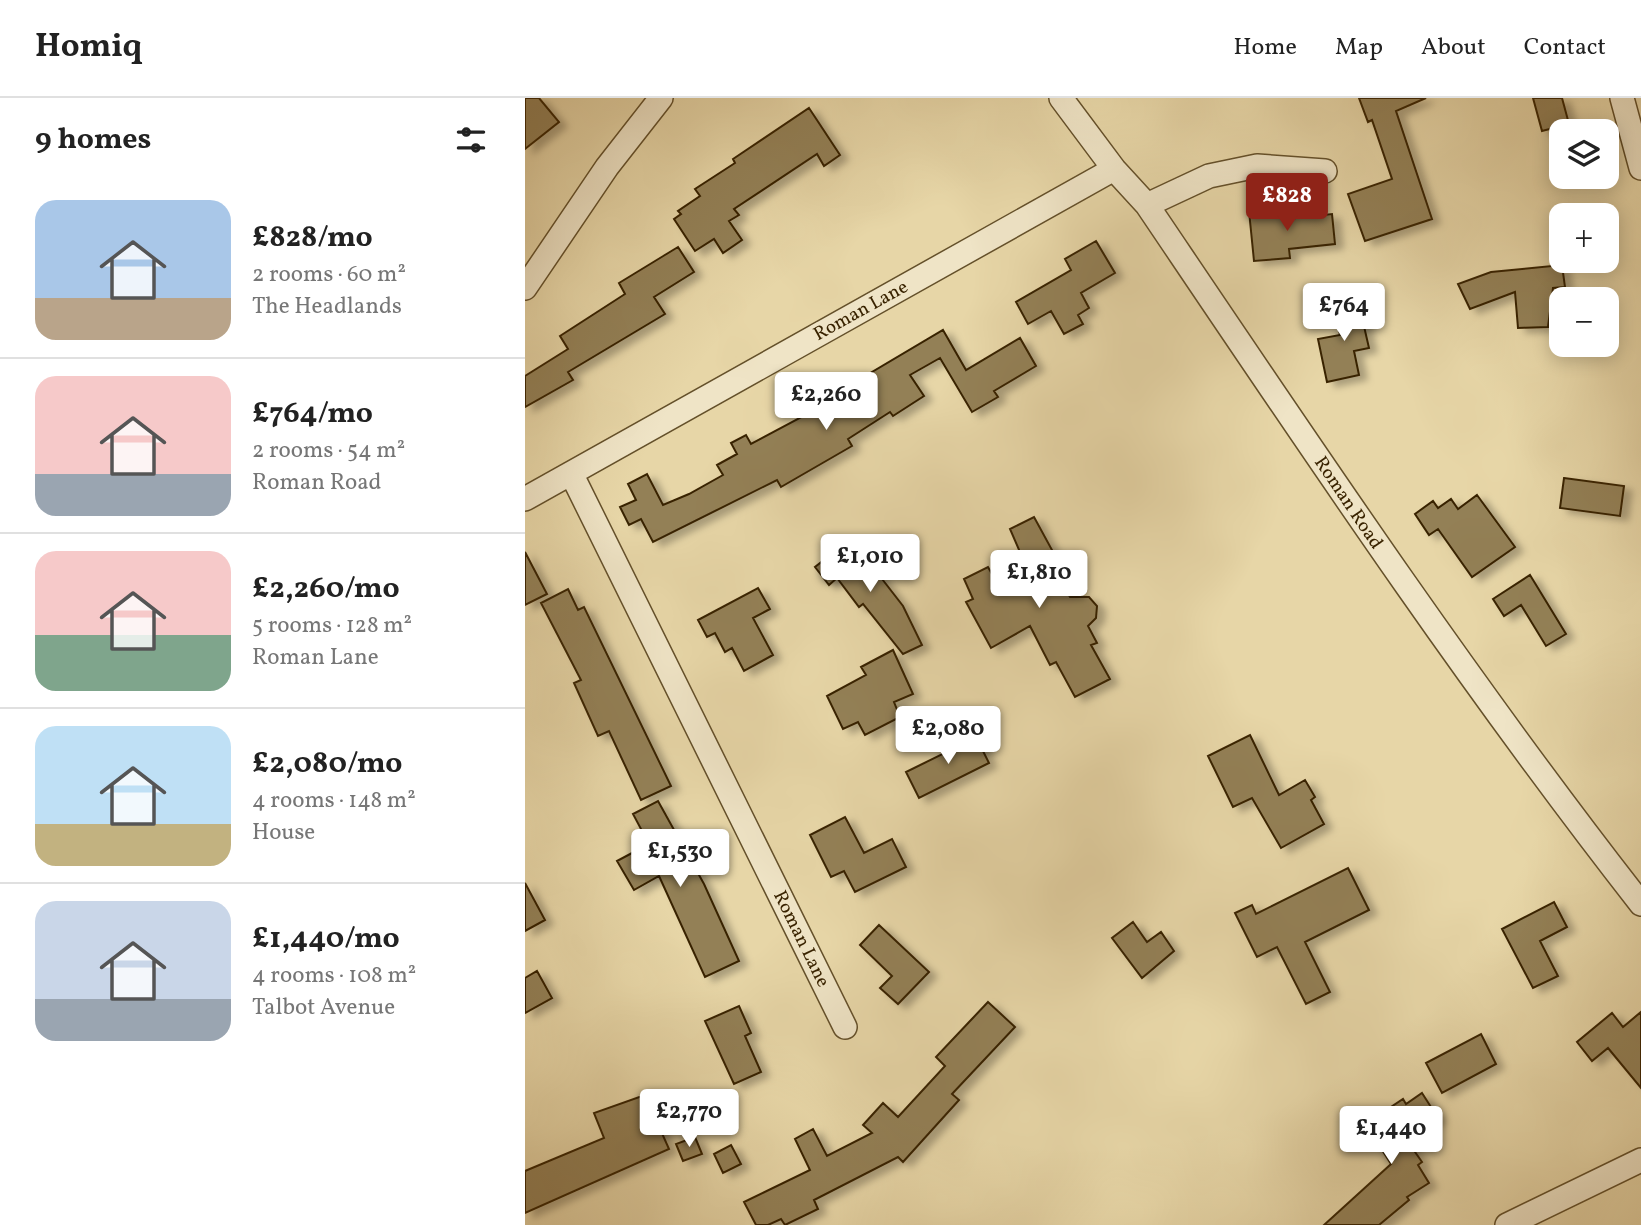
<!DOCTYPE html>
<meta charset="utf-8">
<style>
:root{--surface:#fff;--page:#f6f6f6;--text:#222;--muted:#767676;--line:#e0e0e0;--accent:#8f2418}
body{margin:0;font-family:Vollkorn,serif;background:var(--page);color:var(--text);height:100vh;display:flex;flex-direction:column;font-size:26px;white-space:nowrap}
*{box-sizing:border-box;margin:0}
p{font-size:23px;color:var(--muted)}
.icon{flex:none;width:38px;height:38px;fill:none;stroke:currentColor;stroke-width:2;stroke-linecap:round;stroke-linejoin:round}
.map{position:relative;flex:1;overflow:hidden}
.side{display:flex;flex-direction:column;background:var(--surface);width:525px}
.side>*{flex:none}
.tools{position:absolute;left:1024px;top:21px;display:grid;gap:14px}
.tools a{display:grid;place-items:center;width:70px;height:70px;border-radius:14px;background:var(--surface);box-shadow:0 4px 18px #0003;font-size:35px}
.price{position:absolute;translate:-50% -60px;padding:0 16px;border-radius:7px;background:#fff;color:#222;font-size:23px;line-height:46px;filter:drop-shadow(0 2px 4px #0008)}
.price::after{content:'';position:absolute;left:50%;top:42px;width:21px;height:16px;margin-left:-10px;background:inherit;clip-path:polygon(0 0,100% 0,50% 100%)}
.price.on{background:var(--accent);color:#fff}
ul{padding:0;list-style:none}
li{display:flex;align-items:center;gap:21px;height:175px;padding:0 35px}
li+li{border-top:2px solid var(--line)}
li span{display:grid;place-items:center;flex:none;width:196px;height:140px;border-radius:21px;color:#555}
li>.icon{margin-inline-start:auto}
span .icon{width:84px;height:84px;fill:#fffc;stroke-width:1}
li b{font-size:30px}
h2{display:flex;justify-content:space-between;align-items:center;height:84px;padding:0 35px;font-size:30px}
header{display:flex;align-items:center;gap:42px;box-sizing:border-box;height:98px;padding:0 35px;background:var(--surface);border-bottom:2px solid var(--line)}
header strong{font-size:33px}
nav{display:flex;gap:38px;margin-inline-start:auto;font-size:24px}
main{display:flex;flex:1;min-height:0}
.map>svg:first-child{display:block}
.building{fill:#938057;stroke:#392300;stroke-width:2;filter:url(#shadow)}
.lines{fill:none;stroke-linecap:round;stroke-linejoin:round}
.minor-casing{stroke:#64502a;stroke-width:26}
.minor{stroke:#efe4c6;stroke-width:23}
.labels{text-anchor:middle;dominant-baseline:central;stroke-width:7;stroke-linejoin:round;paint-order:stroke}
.street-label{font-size:19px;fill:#392300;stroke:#efe4c6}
</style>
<header>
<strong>Homiq</strong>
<nav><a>Home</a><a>Map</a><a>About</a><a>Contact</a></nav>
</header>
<main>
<section class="side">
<h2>9 homes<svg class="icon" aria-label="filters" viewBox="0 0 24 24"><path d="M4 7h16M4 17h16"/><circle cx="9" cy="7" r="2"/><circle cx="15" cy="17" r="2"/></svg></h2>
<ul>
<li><span style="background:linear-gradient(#a9c7e8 70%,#b9a48a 0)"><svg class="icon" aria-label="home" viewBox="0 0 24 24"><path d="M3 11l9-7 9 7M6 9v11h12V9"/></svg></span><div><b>£828/mo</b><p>2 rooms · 60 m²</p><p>The Headlands</p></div></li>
<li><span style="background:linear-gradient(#f6c9c9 70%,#9aa5b1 0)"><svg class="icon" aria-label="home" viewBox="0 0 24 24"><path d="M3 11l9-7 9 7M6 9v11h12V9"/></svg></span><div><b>£764/mo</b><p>2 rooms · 54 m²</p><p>Roman Road</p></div></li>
<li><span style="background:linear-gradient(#f6c9c9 60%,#7fa58c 0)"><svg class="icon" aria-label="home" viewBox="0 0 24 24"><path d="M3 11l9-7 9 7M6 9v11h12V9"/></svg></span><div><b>£2,260/mo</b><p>5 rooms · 128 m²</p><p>Roman Lane</p></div></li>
<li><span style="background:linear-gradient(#bfe0f5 70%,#c2b280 0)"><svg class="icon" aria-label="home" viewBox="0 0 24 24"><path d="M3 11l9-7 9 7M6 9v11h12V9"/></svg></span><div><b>£2,080/mo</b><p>4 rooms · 148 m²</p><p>House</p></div></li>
<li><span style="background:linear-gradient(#c9d6e8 70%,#9aa5b1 0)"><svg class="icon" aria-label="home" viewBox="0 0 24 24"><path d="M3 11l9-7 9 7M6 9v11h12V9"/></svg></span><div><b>£1,440/mo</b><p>4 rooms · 108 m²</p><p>Talbot Avenue</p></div></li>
</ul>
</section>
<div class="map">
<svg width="1116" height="1127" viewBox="0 0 1116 1127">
<defs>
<filter id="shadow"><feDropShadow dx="8" dy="4.5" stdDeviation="3.5" flood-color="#0004"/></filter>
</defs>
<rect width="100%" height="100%" fill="#e7d6a7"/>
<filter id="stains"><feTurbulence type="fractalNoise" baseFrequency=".00286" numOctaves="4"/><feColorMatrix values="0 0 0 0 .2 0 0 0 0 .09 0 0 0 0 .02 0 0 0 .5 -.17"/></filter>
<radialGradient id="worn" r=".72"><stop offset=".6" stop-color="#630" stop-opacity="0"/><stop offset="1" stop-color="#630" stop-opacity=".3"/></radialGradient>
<path class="building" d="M0,0H14L34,24L0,51Z
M834,0H901L871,13L907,121L840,143L823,96L867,81L847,22L843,24Z
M1008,0H1037L1044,26L1017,33Z
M284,10L315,57L299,68L292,56L209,111L214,117L204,123L217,142L198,155L189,141L170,153L149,121L156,116L153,113L175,98L170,91L210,65L208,61Z
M761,109L763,121L807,116L810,146L764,151L765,160L729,163L724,113Z
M571,143L590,175L556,195L564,210L553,217L558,226L539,236L526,213L503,226L491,204L546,172L540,161Z
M153,149L169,174L129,199L140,216L43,274L48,282L0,309V278L43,251L35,238L100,196L94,185Z
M1037,167L1040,189L1028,190L1023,229L993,230L990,194L945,211L933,186L966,174Z
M833,202L844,250L829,253L834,277L802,284L793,241L815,237L809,208Z
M418,232L441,272L495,240L511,268L469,293L473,299L447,314L415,260L385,277L399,298L368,318L365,314L323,341L327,348L256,389L252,382L128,444L116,421L104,427L95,409L111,402L103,386L122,376L138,407L164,396L198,377L192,367L212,356L206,345L221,337L226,346L318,297L315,293Z
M1039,380L1099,388L1095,418L1035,410Z
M952,397L990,449L947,479L913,431L904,437L890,416L908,403L913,410L926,401L933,411Z
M509,419L527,452L522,457L545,499H564L572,508L571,520L563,528L572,545L566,547L585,581L550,599L531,564L525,567L505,528L466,550L441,504L448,501L439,481L463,469L468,478L498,461L485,431Z
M326,441L378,508L397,547L378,556L338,506L334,509L312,480L304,487L290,469Z
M0,454L22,496L0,507Z
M1005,477L1041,536L1021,548L996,507L979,518L968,501Z
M233,490L245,511L228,520L248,557L219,573L207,550L200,554L190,535L182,539L173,522Z
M43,491L53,512L59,509L146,688L116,702L84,633L73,638L49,585L56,582L16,505Z
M368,552L388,596L369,604L375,619L340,637L333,624L318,631L302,598L341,577L336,569Z
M449,635L464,665L394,700L381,674L432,649L429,645Z
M725,637L754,697L780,682L790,699L786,702L799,726L756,750L727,700L708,709L683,658Z
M133,703L179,786L214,863L180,879L134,778L109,792L92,763L124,746L108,716Z
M320,719L339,755L367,741L381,769L330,794L319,773L306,779L285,737Z
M823,770L844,812L780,844L805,894L781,906L752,849L732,859L710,815L727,807L731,816Z
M0,785L20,822L0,833Z
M1029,804L1042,829L1015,843L1033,878L1008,890L977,831Z
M608,824L622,844L636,834L649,853L617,880L587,840Z
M354,827L404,874L373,906L355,890L367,878L335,847Z
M12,873L27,900L0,915V880Z
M463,904L490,929L427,996L434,1002L378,1064L373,1059L289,1102L293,1111L260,1127L256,1121L243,1127H231L219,1104L285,1072L270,1041L288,1031L302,1058L347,1035L338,1027L358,1005L373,1019L420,968L411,959Z
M214,908L226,935L220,938L236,974L209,986L180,923Z
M1116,914V990L1083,950L1067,963L1052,944L1087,915L1098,929Z
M956,936L971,966L917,995L901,965Z
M897,995L913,1020L881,1041L897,1064L893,1067L904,1085L882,1099L884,1102L854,1127H799L866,1066L843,1030L860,1019L857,1015L878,1001L881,1006Z
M120,997L144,1051L0,1115V1073L79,1040L69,1015Z
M170,1039L177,1056L158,1063L151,1046Z
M206,1047L216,1066L198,1075L189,1056Z"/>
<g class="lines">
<defs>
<path id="minor" d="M536,0L589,71L622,107C782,344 940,581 1116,806
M1097,0L1116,70
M622,107L684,78L732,68L800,73
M0,190L82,69L136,0
M47,377L320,929
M0,401L589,71
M982,1127L1116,1062"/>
</defs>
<use href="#minor" class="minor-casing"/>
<use href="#minor" class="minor"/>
</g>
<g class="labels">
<g class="street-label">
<text transform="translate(336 213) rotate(-29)">Roman Lane</text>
<text transform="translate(823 405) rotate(56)">Roman Road</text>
<text transform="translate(276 841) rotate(64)">Roman Lane</text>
</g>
</g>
<rect width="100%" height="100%" filter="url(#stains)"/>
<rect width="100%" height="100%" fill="url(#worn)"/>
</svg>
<div class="tools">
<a><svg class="icon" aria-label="layers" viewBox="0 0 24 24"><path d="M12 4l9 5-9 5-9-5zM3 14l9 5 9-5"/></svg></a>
<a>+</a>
<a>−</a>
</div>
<b class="price on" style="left:762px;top:135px">£828</b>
<b class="price" style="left:819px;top:245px">£764</b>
<b class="price" style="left:301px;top:334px">£2,260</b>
<b class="price" style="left:345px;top:496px">£1,010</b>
<b class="price" style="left:514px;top:512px">£1,810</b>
<b class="price" style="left:423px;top:668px">£2,080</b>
<b class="price" style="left:155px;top:791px">£1,530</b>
<b class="price" style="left:164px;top:1051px">£2,770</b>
<b class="price" style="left:866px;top:1068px">£1,440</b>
</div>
</main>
